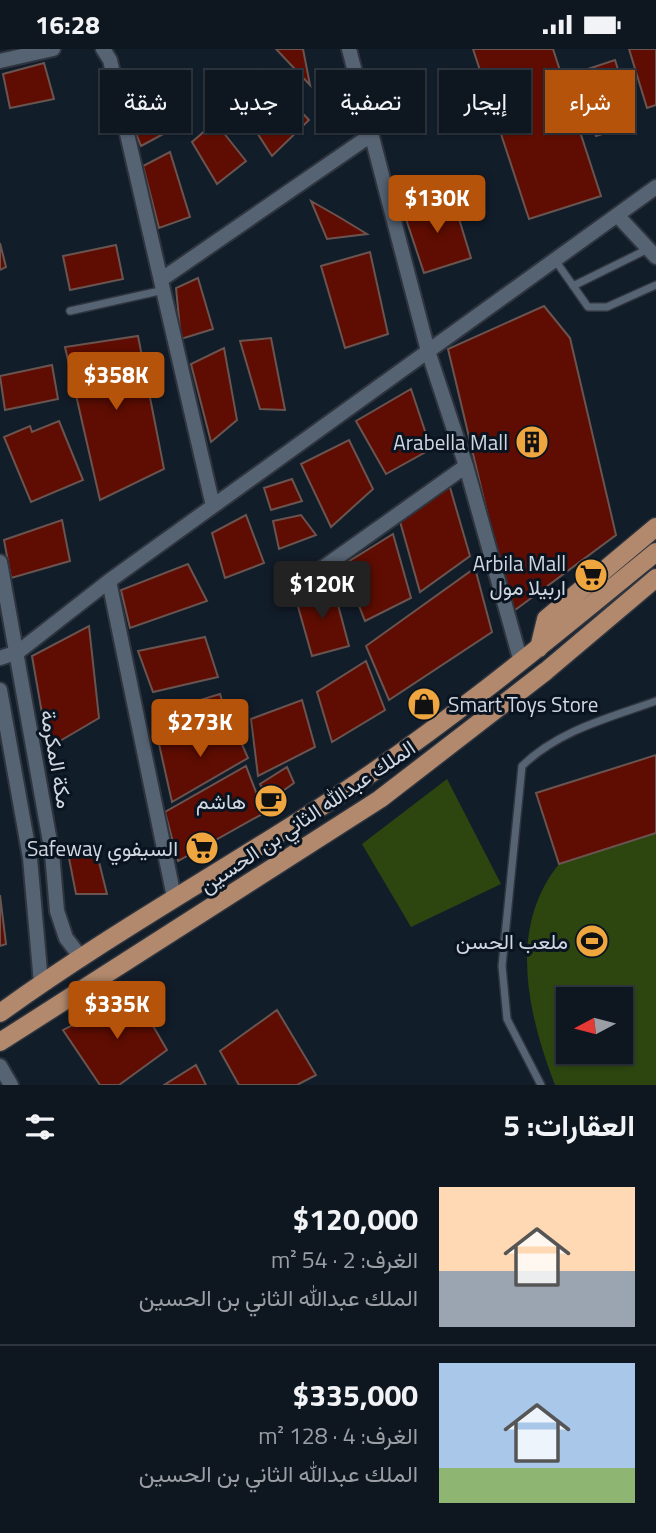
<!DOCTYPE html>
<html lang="ar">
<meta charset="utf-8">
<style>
:root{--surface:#0e1620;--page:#1c232d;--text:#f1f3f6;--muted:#9b9fa5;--line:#2e353e;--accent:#b45309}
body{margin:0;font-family:"Titillium Web",Vazirmatn,sans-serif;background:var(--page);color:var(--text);direction:rtl;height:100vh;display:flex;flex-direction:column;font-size:26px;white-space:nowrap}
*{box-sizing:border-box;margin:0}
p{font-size:23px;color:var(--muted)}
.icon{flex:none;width:38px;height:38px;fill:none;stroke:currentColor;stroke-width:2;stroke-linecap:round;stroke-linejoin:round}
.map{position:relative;height:1036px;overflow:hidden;direction:ltr}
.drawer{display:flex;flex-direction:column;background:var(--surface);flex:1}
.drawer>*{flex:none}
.banner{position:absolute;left:21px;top:21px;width:614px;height:63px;direction:rtl;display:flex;gap:14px}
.needle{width:46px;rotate:263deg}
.fabs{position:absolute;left:556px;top:938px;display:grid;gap:14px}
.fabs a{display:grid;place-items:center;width:77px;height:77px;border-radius:0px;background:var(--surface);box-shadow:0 2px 5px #0004,0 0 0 2px var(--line);font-size:35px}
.price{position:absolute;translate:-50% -60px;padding:0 16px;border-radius:7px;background:var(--accent);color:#fff;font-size:23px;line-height:46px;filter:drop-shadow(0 2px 4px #0008)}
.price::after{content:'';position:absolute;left:50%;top:42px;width:21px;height:16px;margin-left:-10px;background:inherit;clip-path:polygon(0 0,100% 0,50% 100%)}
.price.on{background:#222;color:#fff}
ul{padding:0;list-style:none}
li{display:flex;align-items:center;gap:21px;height:175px;padding:0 21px}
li+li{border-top:2px solid var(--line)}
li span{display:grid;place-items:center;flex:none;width:196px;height:140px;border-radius:0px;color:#555}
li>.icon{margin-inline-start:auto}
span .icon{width:84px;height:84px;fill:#fffc;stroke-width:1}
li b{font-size:30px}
h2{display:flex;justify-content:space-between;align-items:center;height:84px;padding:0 21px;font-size:30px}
.pill{padding:0 24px;border-radius:0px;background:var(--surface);box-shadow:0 2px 5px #0004,0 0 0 2px var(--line);font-size:24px;line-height:63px}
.pill.on{background:var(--accent);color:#fff}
.status{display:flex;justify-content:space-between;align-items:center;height:49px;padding:0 35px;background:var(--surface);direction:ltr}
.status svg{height:19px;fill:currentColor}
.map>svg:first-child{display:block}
.green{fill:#2d4610;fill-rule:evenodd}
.building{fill:#5f0d02;stroke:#6a5450;stroke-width:2}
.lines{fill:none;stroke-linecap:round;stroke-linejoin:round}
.service-casing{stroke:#2f353f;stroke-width:10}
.minor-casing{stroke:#2f353f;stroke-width:18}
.primary-casing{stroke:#2f353f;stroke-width:21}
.service{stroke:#566373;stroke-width:7}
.minor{stroke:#566373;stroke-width:14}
.primary{stroke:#b2896c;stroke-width:18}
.labels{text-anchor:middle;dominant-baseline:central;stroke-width:6;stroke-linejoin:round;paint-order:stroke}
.poi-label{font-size:21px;fill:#d0d7e0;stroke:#091420;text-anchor:end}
.street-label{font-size:21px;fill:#d0d7e0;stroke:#091420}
</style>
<div class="status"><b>16:28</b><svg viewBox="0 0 49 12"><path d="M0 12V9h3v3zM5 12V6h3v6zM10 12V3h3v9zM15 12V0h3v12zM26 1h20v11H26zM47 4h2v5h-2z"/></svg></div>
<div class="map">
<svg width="656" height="1036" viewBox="0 0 656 1036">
<rect width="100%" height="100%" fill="#121d2a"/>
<path class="green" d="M656,706V1036H555C528,965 507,880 559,815L536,744ZM569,950H621V1003H569Z
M447,730L501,835L411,878L362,795Z"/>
<path class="building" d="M276,0H303L310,36Z
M473,0H553L601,147L529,170Z
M629,0H656V56L647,59Z
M615,11L635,75L596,87L576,24Z
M44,14L54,50L10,59L3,25Z
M260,20L309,71L272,107L228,39Z
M157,37L180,76L141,97L124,54Z
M215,73L246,112L217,135L192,93Z
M170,103L190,168L159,179L143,117Z
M453,150L471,209L424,224L403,161Z
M311,152L339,168L367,185L327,190Z
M0,194L6,218L0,221Z
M116,196L123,230L70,241L63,207Z
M370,203L388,285L345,299L321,217Z
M198,229L213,280L181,290L176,239Z
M544,257L570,289L616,486L511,564L448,300Z
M138,287L164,420L100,451L65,298Z
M271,289L285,361L260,360L240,292Z
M224,299L237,371L211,393L191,315Z
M52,316L58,350L5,361L0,327Z
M411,340L431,400L386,425L356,372Z
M59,372L83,431L31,453L4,388L30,377L32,383Z
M349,391L373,440L331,478L301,415Z
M292,430L302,452L271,461L264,439Z
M449,435L470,507L420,543L399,469Z
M246,466L264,514L225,529L212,484Z
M301,466L316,486L279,500L273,472Z
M62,471L70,512L11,529L4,491Z
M393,485L411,549L365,572L343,516Z
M188,515L207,552L130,579L121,541Z
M475,519L492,583L389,651L366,597Z
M333,537L349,597L312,607L295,547Z
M89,577L99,669L48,699L32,607Z
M205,588L218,628L153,643L138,602Z
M366,612L385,661L332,693L317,643Z
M220,645L227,667L168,687L161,663Z
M302,651L315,698L258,727L251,670Z
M233,675L248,709L172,753L159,695Z
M656,706V784L559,815L536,744Z
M246,717L264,764L178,812L165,763Z
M287,718L294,734L270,751L260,735Z
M95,797L107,845H76L67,799Z
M0,846L6,895L0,897Z
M134,944L167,1001L119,1036H100L63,981Z
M277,961L316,1026L297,1036H239L220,1002Z
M196,1016L206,1036H164Z"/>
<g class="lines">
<defs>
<path id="service" d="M555,211L588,258H607L656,236
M573,237L648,200
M70,262L164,241
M541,1036L507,970L502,917L522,717C559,681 609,669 656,652"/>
<path id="minor" d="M103,0L110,11L213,457
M349,0L428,302L466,417L521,613
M0,12L53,0
M617,166L656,208
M162,230L371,86
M0,513L52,804L57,862L66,889L82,910
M109,532L174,848
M300,535L466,417
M0,609L18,603L109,532L656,138
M0,641L30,809L41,934
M0,1017L11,1036"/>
<path id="primary" d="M539,599L546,570L656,478
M0,964C101,891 209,830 313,763C434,686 545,594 656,503
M0,993L380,750L546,622L656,529"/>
</defs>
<use href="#service" class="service-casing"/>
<use href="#minor" class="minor-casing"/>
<use href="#primary" class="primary-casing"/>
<use href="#service" class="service"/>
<use href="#minor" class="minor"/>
<use href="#primary" class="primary"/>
</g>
<defs>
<symbol id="building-disc" viewBox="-11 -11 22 22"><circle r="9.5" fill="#f0a63f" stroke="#091420"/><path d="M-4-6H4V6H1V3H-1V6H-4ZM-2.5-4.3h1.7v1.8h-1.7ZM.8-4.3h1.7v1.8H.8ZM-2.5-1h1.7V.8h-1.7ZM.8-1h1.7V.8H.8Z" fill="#111"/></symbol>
<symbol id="supermarket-disc" viewBox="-11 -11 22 22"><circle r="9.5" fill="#f0a63f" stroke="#091420"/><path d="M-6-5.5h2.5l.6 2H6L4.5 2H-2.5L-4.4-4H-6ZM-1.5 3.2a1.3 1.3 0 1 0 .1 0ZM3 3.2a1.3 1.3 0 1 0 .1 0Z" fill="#111"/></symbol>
<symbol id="shop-disc" viewBox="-11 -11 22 22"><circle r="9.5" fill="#f0a63f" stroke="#091420"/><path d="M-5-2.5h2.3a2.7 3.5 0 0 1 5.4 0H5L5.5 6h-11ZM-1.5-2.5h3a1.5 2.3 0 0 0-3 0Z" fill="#111"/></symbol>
<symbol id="cafe-disc" viewBox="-11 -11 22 22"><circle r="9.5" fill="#f0a63f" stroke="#091420"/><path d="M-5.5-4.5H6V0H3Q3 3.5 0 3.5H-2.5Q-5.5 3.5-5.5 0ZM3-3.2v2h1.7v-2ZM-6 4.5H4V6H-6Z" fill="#111"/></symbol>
<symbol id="stadium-disc" viewBox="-11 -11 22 22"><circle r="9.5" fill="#f0a63f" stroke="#091420"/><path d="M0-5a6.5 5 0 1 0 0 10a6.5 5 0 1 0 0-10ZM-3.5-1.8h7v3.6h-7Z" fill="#111"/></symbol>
</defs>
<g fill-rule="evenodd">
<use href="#building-disc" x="513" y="374" width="38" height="38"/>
<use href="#supermarket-disc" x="572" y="507" width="38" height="38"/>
<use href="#shop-disc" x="405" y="636" width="38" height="38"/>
<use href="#cafe-disc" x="252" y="733" width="38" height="38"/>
<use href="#supermarket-disc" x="183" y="780" width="38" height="38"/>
<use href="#stadium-disc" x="573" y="873" width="38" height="38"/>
</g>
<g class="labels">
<g class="poi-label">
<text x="508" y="393">Arabella Mall</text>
<text x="566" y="514">Arbila Mall<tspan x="566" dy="24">اربيلا مول</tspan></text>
<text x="448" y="655" text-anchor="start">Smart Toys Store</text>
<text x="246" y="752">هاشم</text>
<text x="178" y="799">Safeway السيفوي</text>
<text x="568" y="892">ملعب الحسن</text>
</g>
<g class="street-label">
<text transform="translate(57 710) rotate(80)">مكة المكرمة</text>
<text transform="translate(307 767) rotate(-34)">الملك عبدالله الثاني بن الحسين</text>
</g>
</g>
</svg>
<div class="fabs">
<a><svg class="needle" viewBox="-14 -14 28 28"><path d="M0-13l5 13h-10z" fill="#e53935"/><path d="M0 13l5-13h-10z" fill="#9b9fa5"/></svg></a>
</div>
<b class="price" style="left:437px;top:186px">$130K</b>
<b class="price" style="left:116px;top:363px">$358K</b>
<b class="price on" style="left:322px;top:572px">$120K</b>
<b class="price" style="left:200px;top:710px">$273K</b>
<b class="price" style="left:117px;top:992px">$335K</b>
<div class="banner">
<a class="pill on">شراء</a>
<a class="pill">إيجار</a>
<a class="pill">تصفية</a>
<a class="pill">جديد</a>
<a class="pill">شقة</a>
</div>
</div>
<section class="drawer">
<h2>العقارات: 5<svg class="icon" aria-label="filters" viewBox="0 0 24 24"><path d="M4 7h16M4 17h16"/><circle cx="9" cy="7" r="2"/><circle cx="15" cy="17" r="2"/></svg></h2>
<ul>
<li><span style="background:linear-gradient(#ffd9b3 60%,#9aa5b1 0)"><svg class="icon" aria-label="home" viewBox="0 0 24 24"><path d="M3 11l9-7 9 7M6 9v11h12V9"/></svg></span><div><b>$120,000</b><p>الغرف: 2 · 54 m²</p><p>الملك عبدالله الثاني بن الحسين</p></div></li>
<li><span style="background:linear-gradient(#a9c7e8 75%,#8fb573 0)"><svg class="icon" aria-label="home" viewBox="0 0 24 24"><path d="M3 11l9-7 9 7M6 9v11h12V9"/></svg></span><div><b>$335,000</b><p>الغرف: 4 · 128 m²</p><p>الملك عبدالله الثاني بن الحسين</p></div></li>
</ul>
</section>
